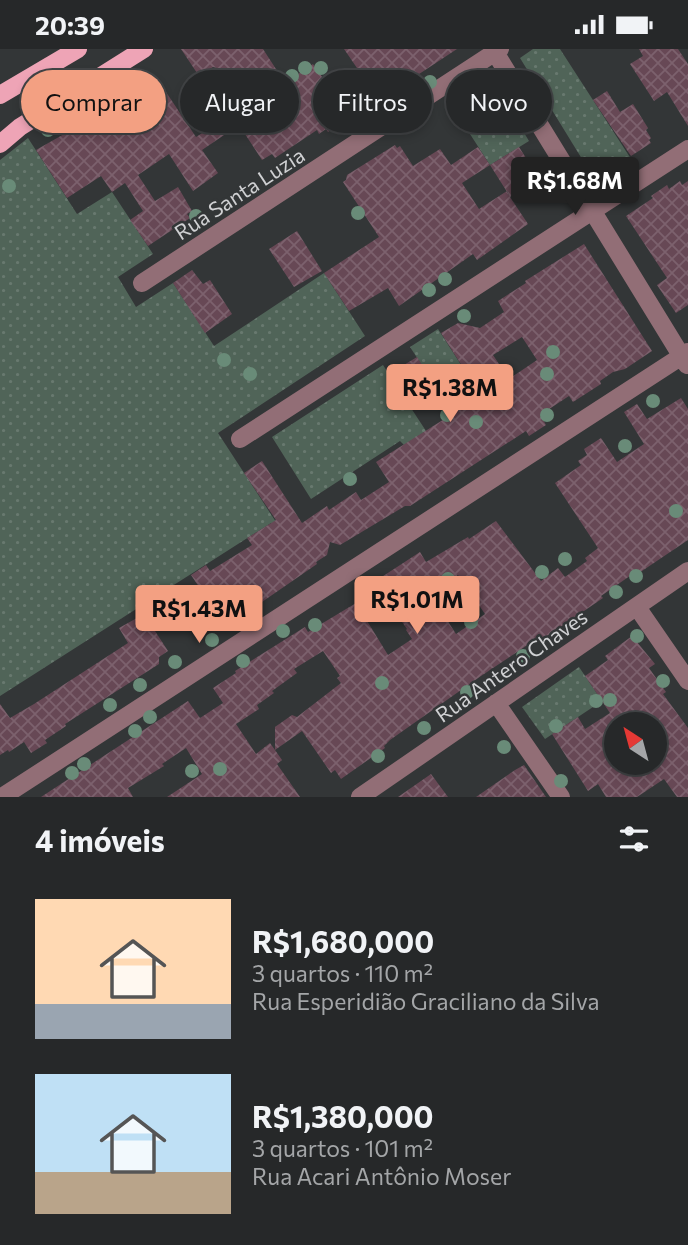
<!DOCTYPE html>
<html lang="pt">
<meta charset="utf-8">
<style>
:root{--surface:#262829;--page:#2e3031;--text:#f1f3f6;--muted:#a4a6a8;--line:#424446;--accent:#f3a082}
body{margin:0;font-family:Commissioner,sans-serif;background:var(--page);color:var(--text);height:100vh;display:flex;flex-direction:column;font-size:26px;white-space:nowrap}
*{box-sizing:border-box;margin:0}
p{font-size:23px;color:var(--muted)}
.icon{flex:none;width:38px;height:38px;fill:none;stroke:currentColor;stroke-width:2;stroke-linecap:round;stroke-linejoin:round}
.map{position:relative;height:748px;overflow:hidden}
.drawer{display:flex;flex-direction:column;background:var(--surface);flex:1}
.drawer>*{flex:none}
.guide{position:absolute;left:21px;top:21px;width:648px;height:63px;display:flex;gap:14px}
.needle{width:46px;rotate:324deg}
.fabs{position:absolute;left:604px;top:663px;display:grid;gap:14px}
.fabs a{display:grid;place-items:center;width:63px;height:63px;border-radius:50%;background:var(--surface);box-shadow:0 4px 10px #0003,0 0 0 2px var(--line);font-size:35px}
.price{position:absolute;translate:-50% -60px;padding:0 16px;border-radius:7px;background:var(--accent);color:#111;font-size:23px;line-height:46px;filter:drop-shadow(0 2px 4px #0008)}
.price::after{content:'';position:absolute;left:50%;top:42px;width:21px;height:16px;margin-left:-10px;background:inherit;clip-path:polygon(0 0,100% 0,50% 100%)}
.price.selected{background:#222;color:#fff}
ul{padding:0;list-style:none}
li{display:flex;align-items:center;gap:21px;height:175px;padding:0 35px}
li span{display:grid;place-items:center;flex:none;width:196px;height:140px;border-radius:0px;color:#555}
li>.icon{margin-inline-start:auto}
span .icon{width:84px;height:84px;fill:#fffc;stroke-width:1}
li b{font-size:30px}
h2{display:flex;justify-content:space-between;align-items:center;height:84px;padding:0 35px;font-size:30px}
.tag{padding:0 24px;border-radius:32px;background:var(--surface);box-shadow:0 4px 10px #0003,0 0 0 2px var(--line);font-size:24px;line-height:63px}
.tag.selected{background:var(--accent);color:#111}
.status{display:flex;justify-content:space-between;align-items:center;height:49px;padding:0 35px;background:var(--surface);direction:ltr}
.status svg{height:19px;fill:currentColor}
.map>svg:first-child{display:block}
.grass{fill:url(#grass-dots)}
.building{fill:url(#building-cross-hatch);fill-rule:evenodd}
.lines{fill:none;stroke-linecap:round;stroke-linejoin:round}
.minor{stroke:#926e76;stroke-width:18}
.major{stroke:#eea4b6;stroke-width:18}
.tree{fill:#698b78}
.labels{text-anchor:middle;dominant-baseline:central;stroke-width:5;stroke-linejoin:round;paint-order:stroke}
.street-label{font-size:21px;fill:#d0d1d3;stroke:#333637}
</style>
<div class="status"><b>20:39</b><svg viewBox="0 0 49 12"><path d="M0 12V9h3v3zM5 12V6h3v6zM10 12V3h3v9zM15 12V0h3v12zM26 1h20v11H26zM47 4h2v5h-2z"/></svg></div>
<div class="map">
<svg width="688" height="748" viewBox="0 0 688 748">
<defs>
<pattern id="grass-dots" width="8" height="8" patternUnits="userSpaceOnUse" patternTransform="scale(1.75)"><rect width="8" height="8" fill="#506458"/><path d="M2 2h.1M6 6h.1" fill="none" stroke="#68796f" stroke-width="1.8" stroke-linecap="round"/></pattern>
<pattern id="building-cross-hatch" width="8" height="8" patternUnits="userSpaceOnUse" patternTransform="scale(1.75)"><rect width="8" height="8" fill="#674855"/><path d="M0 0l8 8M0 8l8-8" fill="none" stroke="#7c616d"/></pattern>
</defs>
<rect width="100%" height="100%" fill="#333637"/>
<path class="grass" d="M533,0H560L633,113L598,136L520,9Z
M490,27L529,92L490,116L450,54Z
M28,89L77,165L112,143L153,205L118,228L136,258L173,234L214,297L324,224L365,287L218,384L276,473L272,475L271,474L0,647V111Z
M438,280L481,347L454,365L410,298Z
M383,316L426,382L404,396L400,392L311,450L272,388Z
M579,618L602,652L545,690L522,658Z"/>
<path class="building" d="M181,0H263L285,34L313,15L329,38L357,19L344,0H457L407,33L402,26L374,45L376,49L328,83L326,80L319,85L317,81L275,109L272,105L262,111L239,76L202,101L218,124L193,142L169,105L138,126L155,152L178,138L192,162L187,165L190,169L148,197L130,171L143,162L125,134L112,143L101,127L67,149L36,101L101,64L156,28L196,88L243,58L217,19L213,18L199,27Z
M639,0H678L688,15V77L667,43L654,52L630,15L643,7Z
M607,42L620,63L633,55L648,79L646,81L651,89L649,91L651,94L631,107L593,51Z
M395,96L397,99L400,97L413,117L440,100L451,116L478,98L490,116L519,98L535,123L523,131L527,137L510,148L528,175L477,211L473,205L399,257L388,239L349,262L324,224L379,188L343,133L346,131L347,126ZM490,116L509,146L507,142L479,160L462,134Z
M680,132L682,136L688,132V256L676,264L657,236L667,229L626,167L653,149L651,147L667,136L669,140Z
M297,182L322,222L294,238L269,200Z
M584,195L652,302L625,320L613,323L600,332L601,335L573,353L569,347L540,366L546,376L529,387L526,382L410,457H405L340,496L330,493L327,506L316,513L317,515L223,580L221,577L212,582L196,557L205,551L203,549L205,547L191,526L206,516L210,522L252,496L247,489L276,471L244,424L262,412L302,474L327,457L329,461L356,443L361,451L389,433L376,413L481,347L441,284L458,274L480,279L504,263L498,252L526,234L525,232ZM522,288L537,311L509,330L493,306Z
M192,221L203,235L210,231L232,265L205,284L173,234Z
M417,308L426,322L399,340L389,325Z
M681,349L688,360V491L639,524L637,522L601,547L603,549L540,592L538,589L481,627L390,691L384,697L385,699L341,730L335,721L331,724L302,682L275,701L282,711L277,715L300,748H167L202,725L186,699L162,715L164,717L128,739L133,748H41L188,652L200,669L223,654L213,639L236,624L235,622L305,578L308,583L356,554L388,606L412,590L406,581L407,580L374,533L420,503L426,513L468,488L469,490L496,472L541,532L558,519L565,528L587,512L585,509L598,499L555,434L581,416L578,412L587,406L584,400L601,389L617,413L644,395L624,363L637,355L647,370ZM458,526L485,565L456,585L430,544ZM323,602L340,627L337,629L341,634L297,668L292,666L275,678V701L270,694L256,705L236,675L259,660L257,656L274,644L272,642L297,624L294,620Z
M144,565L168,602L159,608V615L65,675L66,677L45,691L47,694L31,704L24,693L9,703L8,701L0,706V655L10,669L34,655L128,594L119,579Z
M632,587L655,615L649,619L666,643L663,645L688,679V748H677L664,730L637,748H606L598,735L588,742L552,685L578,668L585,680L610,664L585,627L608,611L605,607ZM616,676H654V714H616L604,692L616,683Z
M524,716L546,748H476L515,721Z
M431,725L448,748H398Z"/>
<g class="lines">
<path class="minor" d="M493,0L687,316
M142,234L500,0
M240,390L688,100
M637,558L688,632
M496,654L561,748
M2,748L688,303
M360,748L688,522"/>
<path class="major" d="M0,46L78,0
M0,95L20,78L144,0"/>
</g>
<g class="tree">
<circle cx="305" cy="19" r="7"/>
<circle cx="321" cy="19" r="7"/>
<circle cx="292" cy="27" r="7"/>
<circle cx="430" cy="33" r="7"/>
<circle cx="286" cy="45" r="7"/>
<circle cx="362" cy="58" r="7"/>
<circle cx="48" cy="81" r="7"/>
<circle cx="9" cy="137" r="7"/>
<circle cx="358" cy="164" r="7"/>
<circle cx="196" cy="167" r="7"/>
<circle cx="182" cy="181" r="7"/>
<circle cx="445" cy="230" r="7"/>
<circle cx="429" cy="241" r="7"/>
<circle cx="464" cy="267" r="7"/>
<circle cx="553" cy="303" r="7"/>
<circle cx="224" cy="311" r="7"/>
<circle cx="250" cy="325" r="7"/>
<circle cx="547" cy="325" r="7"/>
<circle cx="653" cy="352" r="7"/>
<circle cx="447" cy="366" r="7"/>
<circle cx="547" cy="366" r="7"/>
<circle cx="476" cy="373" r="7"/>
<circle cx="625" cy="397" r="7"/>
<circle cx="350" cy="430" r="7"/>
<circle cx="676" cy="462" r="7"/>
<circle cx="565" cy="510" r="7"/>
<circle cx="542" cy="523" r="7"/>
<circle cx="636" cy="527" r="7"/>
<circle cx="448" cy="530" r="7"/>
<circle cx="471" cy="537" r="7"/>
<circle cx="616" cy="543" r="7"/>
<circle cx="159" cy="547" r="7"/>
<circle cx="169" cy="558" r="7"/>
<circle cx="471" cy="573" r="7"/>
<circle cx="315" cy="576" r="7"/>
<circle cx="283" cy="582" r="7"/>
<circle cx="637" cy="587" r="7"/>
<circle cx="212" cy="591" r="7"/>
<circle cx="523" cy="607" r="7"/>
<circle cx="243" cy="612" r="7"/>
<circle cx="175" cy="613" r="7"/>
<circle cx="663" cy="632" r="7"/>
<circle cx="382" cy="634" r="7"/>
<circle cx="140" cy="636" r="7"/>
<circle cx="467" cy="643" r="7"/>
<circle cx="610" cy="651" r="7"/>
<circle cx="596" cy="652" r="7"/>
<circle cx="110" cy="656" r="7"/>
<circle cx="150" cy="668" r="7"/>
<circle cx="556" cy="677" r="7"/>
<circle cx="424" cy="679" r="7"/>
<circle cx="135" cy="682" r="7"/>
<circle cx="504" cy="698" r="7"/>
<circle cx="378" cy="707" r="7"/>
<circle cx="84" cy="715" r="7"/>
<circle cx="220" cy="720" r="7"/>
<circle cx="192" cy="722" r="7"/>
<circle cx="72" cy="724" r="7"/>
<circle cx="561" cy="732" r="7"/>
</g>
<g class="labels">
<g class="street-label">
<text transform="translate(239 144) rotate(-33)">Rua Santa Luzia</text>
<text transform="translate(511 616) rotate(-35)">Rua Antero Chaves</text>
</g>
</g>
</svg>
<div class="fabs">
<a><svg class="needle" viewBox="-14 -14 28 28"><path d="M0-13l5 13h-10z" fill="#e53935"/><path d="M0 13l5-13h-10z" fill="#a4a6a8"/></svg></a>
</div>
<b class="price selected" style="left:575px;top:168px">R$1.68M</b>
<b class="price" style="left:450px;top:375px">R$1.38M</b>
<b class="price" style="left:417px;top:587px">R$1.01M</b>
<b class="price" style="left:199px;top:596px">R$1.43M</b>
<div class="guide">
<a class="tag selected">Comprar</a>
<a class="tag">Alugar</a>
<a class="tag">Filtros</a>
<a class="tag">Novo</a>
</div>
</div>
<section class="drawer">
<h2>4 imóveis<svg class="icon" aria-label="filters" viewBox="0 0 24 24"><path d="M4 7h16M4 17h16"/><circle cx="9" cy="7" r="2"/><circle cx="15" cy="17" r="2"/></svg></h2>
<ul>
<li><span style="background:linear-gradient(#ffd9b3 75%,#9aa5b1 0)"><svg class="icon" aria-label="home" viewBox="0 0 24 24"><path d="M3 11l9-7 9 7M6 9v11h12V9"/></svg></span><div><b>R$1,680,000</b><p>3 quartos · 110 m²</p><p>Rua Esperidião Graciliano da Silva</p></div></li>
<li><span style="background:linear-gradient(#bfe0f5 70%,#b9a48a 0)"><svg class="icon" aria-label="home" viewBox="0 0 24 24"><path d="M3 11l9-7 9 7M6 9v11h12V9"/></svg></span><div><b>R$1,380,000</b><p>3 quartos · 101 m²</p><p>Rua Acari Antônio Moser</p></div></li>
</ul>
</section>
